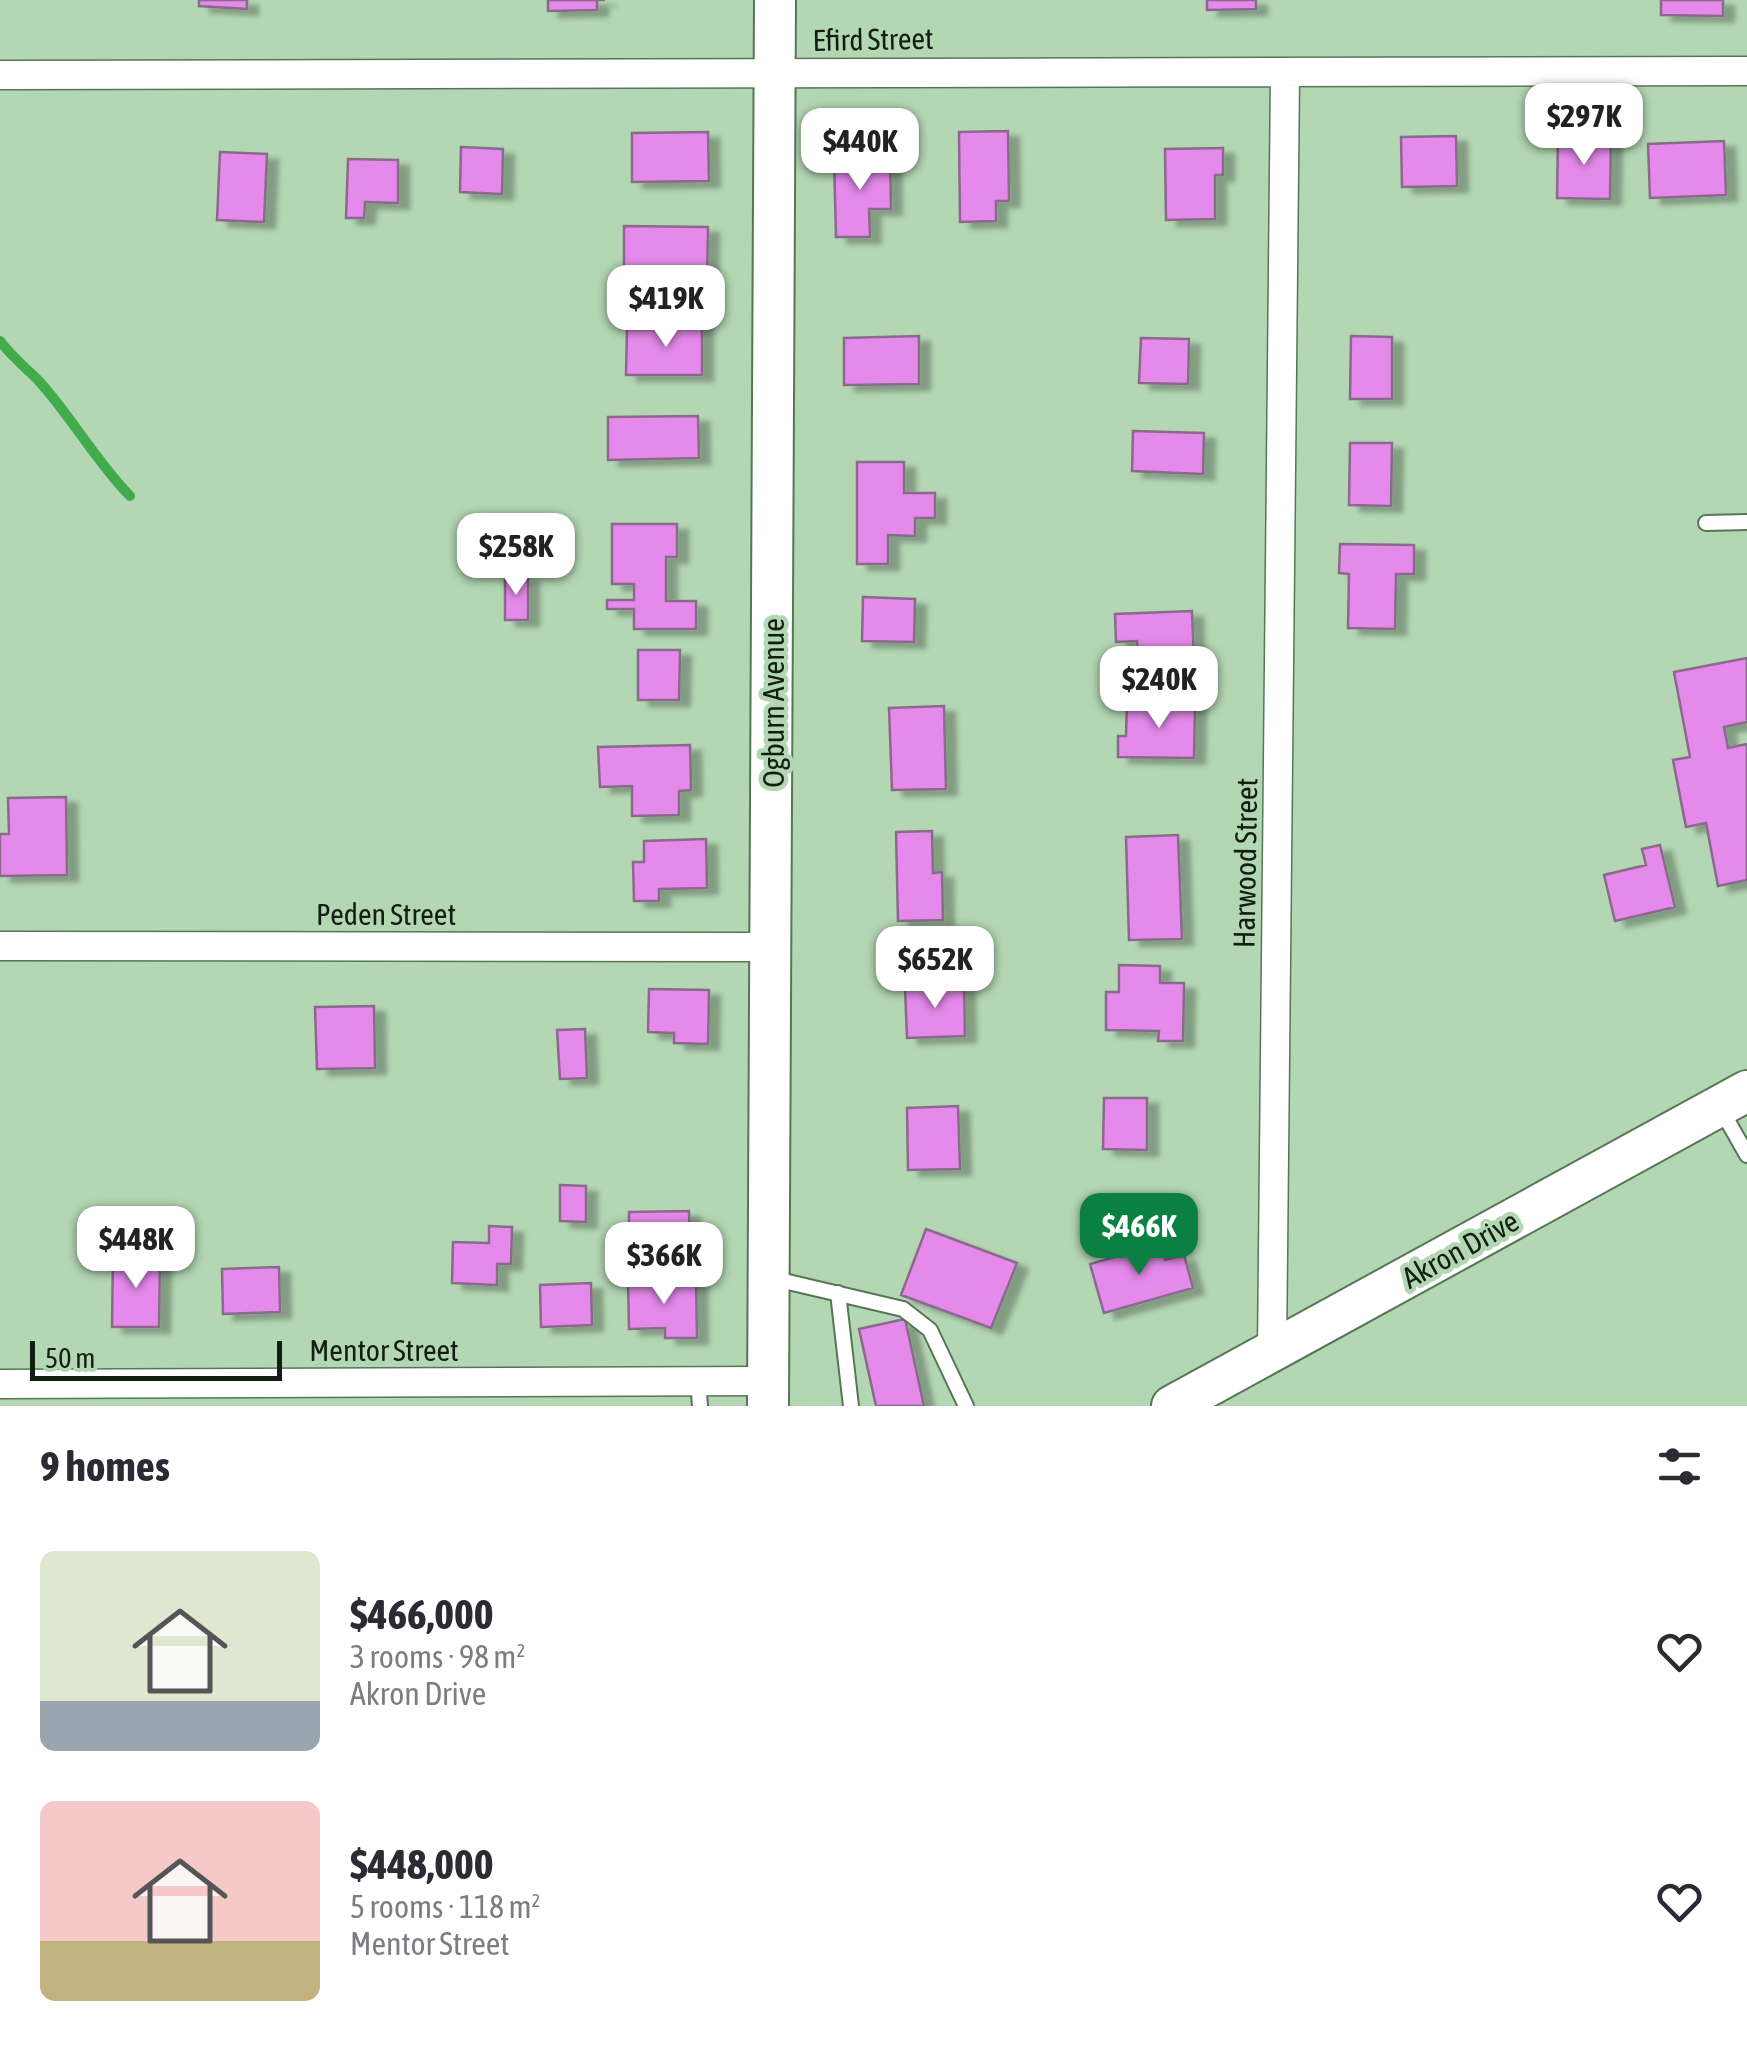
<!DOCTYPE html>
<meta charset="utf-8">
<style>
:root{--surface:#fff;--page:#f2f2f3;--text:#2b2b33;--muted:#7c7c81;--accent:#0b8043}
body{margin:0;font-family:"Asap Condensed",sans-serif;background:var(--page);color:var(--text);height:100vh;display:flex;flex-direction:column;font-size:38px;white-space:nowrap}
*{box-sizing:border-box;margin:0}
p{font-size:32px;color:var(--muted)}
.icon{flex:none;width:55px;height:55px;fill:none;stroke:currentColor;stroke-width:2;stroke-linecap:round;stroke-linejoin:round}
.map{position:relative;height:1406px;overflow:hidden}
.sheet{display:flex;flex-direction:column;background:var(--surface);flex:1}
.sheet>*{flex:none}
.scale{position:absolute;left:30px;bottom:25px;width:252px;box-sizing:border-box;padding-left:10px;border:5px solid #111e11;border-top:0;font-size:28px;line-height:35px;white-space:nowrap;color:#111e11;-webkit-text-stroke:8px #b3d6b3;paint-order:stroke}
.price{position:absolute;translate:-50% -85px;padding:0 22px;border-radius:20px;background:#fff;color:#222;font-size:32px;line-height:65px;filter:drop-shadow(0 2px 5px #0008)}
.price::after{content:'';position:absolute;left:50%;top:60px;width:30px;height:22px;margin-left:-15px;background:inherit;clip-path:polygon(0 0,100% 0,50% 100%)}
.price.on{background:var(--accent);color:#fff}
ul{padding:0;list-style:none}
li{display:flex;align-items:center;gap:30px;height:250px;padding:0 40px}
li span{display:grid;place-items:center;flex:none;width:280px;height:200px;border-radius:15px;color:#555}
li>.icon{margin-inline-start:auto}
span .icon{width:120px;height:120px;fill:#fffc;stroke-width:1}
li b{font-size:42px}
h2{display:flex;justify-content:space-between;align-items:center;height:120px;padding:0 40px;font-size:42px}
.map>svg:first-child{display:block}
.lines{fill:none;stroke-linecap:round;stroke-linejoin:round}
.stream{stroke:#42ab4c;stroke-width:10}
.building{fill:#e58aeb;stroke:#896a8a;stroke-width:2.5;filter:url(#shadow)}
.lane-casing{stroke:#567657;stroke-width:18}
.street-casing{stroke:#567657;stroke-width:31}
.secondary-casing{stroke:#567657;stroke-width:44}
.lane{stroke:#fff;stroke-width:14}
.street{stroke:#fff;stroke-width:28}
.secondary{stroke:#fff;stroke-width:40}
.labels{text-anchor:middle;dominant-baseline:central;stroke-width:9;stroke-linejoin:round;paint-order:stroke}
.street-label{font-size:30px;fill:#111e11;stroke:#b3d6b3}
</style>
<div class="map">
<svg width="1747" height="1406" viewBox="0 0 1747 1406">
<defs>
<filter id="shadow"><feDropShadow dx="11" dy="6" stdDeviation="2.5" flood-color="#0004"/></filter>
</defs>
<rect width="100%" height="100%" fill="#b3d6b3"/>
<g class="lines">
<path class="stream" d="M0,341C11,356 25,367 38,380C71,416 95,460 130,496"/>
</g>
<path class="building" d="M199,0H247V9L199,6Z
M548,0H605H597V10L548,11Z
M1207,0H1256V9L1207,10Z
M1661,0H1723V16L1661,15Z
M1008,131L1009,201H996V221L960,222L959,132Z
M708,132L709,181L632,182V133Z
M1456,136L1457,186L1402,187L1401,137Z
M1558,136L1611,137L1610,199L1557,198Z
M1724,141L1726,195L1650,198L1648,144Z
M461,147L503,149L502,194L460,192Z
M1223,148V175H1215V219L1166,220L1165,149Z
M220,152L267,154L264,222L217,220Z
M890,157L891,209H869L870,237H836L834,158Z
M348,159L398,160V203L365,202L364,218H346Z
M624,226L708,227L707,277L624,276Z
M678,319H702V375H626L627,329H678Z
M919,336V384L844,385V338Z
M1351,336L1392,337V399H1350Z
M1141,338L1189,339L1188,384L1139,383Z
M698,416L699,458L608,460V417Z
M1133,431L1204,433L1203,474L1132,471Z
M1350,443H1392L1391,506L1349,505Z
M857,462H904V493H935V518H915V536L888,535V564H857Z
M612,524H677V557H666V601H696V629H634V609H607V600H634V584H612Z
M1340,544L1414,545V574H1396L1395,629L1348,628L1349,574L1339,573Z
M505,576H528V620H505Z
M863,597L915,599L914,642L862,641Z
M1192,611L1194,661L1138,663L1137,641L1116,642L1115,614Z
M638,650H680L679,700H638Z
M1747,658V722L1724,727L1728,748L1747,744V880L1718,886L1706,823L1686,827L1673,760L1690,757L1674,672Z
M1127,703L1195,704L1194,758L1118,757V736H1126Z
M944,706L946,789L892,790L889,708Z
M690,745L691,790L679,791V815L632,816V786L600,787L598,747Z
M66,797L67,875L0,876V834H9L8,798Z
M932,831L933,873L942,872L943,920L898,921L896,832Z
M1178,835L1182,939L1129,940L1126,837Z
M706,839L707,888L659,889V901H634L633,862H644V841Z
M1660,845L1675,907L1615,921L1604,875L1646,865L1642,849Z
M1119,965L1160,966V983H1184L1183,1041H1158L1159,1031L1106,1030V992H1119Z
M964,985L965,1036L907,1038L905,987Z
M649,989L709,990L708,1044L674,1043V1033L648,1032Z
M374,1006L375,1068L317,1069L315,1007Z
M585,1029L587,1078L560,1079L557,1030Z
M1104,1098H1147V1150L1103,1149Z
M958,1106L960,1169L908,1170L907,1108Z
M560,1185L586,1186V1222L560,1221Z
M689,1211L690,1252L629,1253V1212Z
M489,1226L512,1227L511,1264H497V1285L452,1283L453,1242L489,1243Z
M926,1229L1017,1263L991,1328L901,1295Z
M1160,1244L1165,1260L1184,1255L1193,1288L1104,1313L1090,1264Z
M113,1255H160L159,1327H112Z
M279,1267L280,1312L223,1314L222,1269Z
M628,1280H696L697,1338H665V1328L629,1329Z
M591,1283L592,1325L541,1327L540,1285Z
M905,1319L924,1406H876L859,1329Z"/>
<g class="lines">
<defs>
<path id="lane" d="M1706,523L1747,522
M1722,1111L1747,1155
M771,1278L903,1309L930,1330L966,1406
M838,1293L851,1406
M698,1381L700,1406"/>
<path id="street" d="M0,75L1747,71
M0,946L773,947
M1272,1352L1285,74
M0,1384L768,1381"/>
<path id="secondary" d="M768,1406L775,0
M1172,1406L1747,1091"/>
</defs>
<use href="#lane" class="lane-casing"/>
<use href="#street" class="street-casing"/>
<use href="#secondary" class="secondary-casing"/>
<use href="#lane" class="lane"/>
<use href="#street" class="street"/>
<use href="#secondary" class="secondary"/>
</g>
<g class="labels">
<g class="street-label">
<text transform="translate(873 39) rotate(-1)">Efird Street</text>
<text transform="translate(773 703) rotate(-90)">Ogburn Avenue</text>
<text transform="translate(1245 863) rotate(-89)">Harwood Street</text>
<text x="386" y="914">Peden Street</text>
<text transform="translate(1460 1249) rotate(-29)">Akron Drive</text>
<text x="384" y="1350">Mentor Street</text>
</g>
</g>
</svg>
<div class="scale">50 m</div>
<b class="price" style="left:1584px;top:168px">$297K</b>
<b class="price" style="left:860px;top:193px">$440K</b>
<b class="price" style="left:666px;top:350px">$419K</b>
<b class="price" style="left:516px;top:598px">$258K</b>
<b class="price" style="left:1159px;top:731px">$240K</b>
<b class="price" style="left:935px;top:1011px">$652K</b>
<b class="price on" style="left:1139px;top:1278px">$466K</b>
<b class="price" style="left:136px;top:1291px">$448K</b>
<b class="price" style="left:664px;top:1307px">$366K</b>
</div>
<section class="sheet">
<h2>9 homes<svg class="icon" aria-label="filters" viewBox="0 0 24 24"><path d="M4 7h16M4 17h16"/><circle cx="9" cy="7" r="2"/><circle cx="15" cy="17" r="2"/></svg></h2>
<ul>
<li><span style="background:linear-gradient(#dfe7d0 75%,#9aa5b1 0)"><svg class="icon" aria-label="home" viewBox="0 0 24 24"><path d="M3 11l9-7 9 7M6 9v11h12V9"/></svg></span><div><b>$466,000</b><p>3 rooms · 98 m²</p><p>Akron Drive</p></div><svg class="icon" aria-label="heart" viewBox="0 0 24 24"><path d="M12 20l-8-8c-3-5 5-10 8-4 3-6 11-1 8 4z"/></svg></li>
<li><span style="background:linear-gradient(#f6c9c9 70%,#c2b280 0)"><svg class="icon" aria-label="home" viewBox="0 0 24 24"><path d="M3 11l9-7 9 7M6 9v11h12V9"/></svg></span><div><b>$448,000</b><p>5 rooms · 118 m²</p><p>Mentor Street</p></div><svg class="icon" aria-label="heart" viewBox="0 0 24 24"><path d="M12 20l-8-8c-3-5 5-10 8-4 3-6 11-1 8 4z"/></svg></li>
</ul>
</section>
